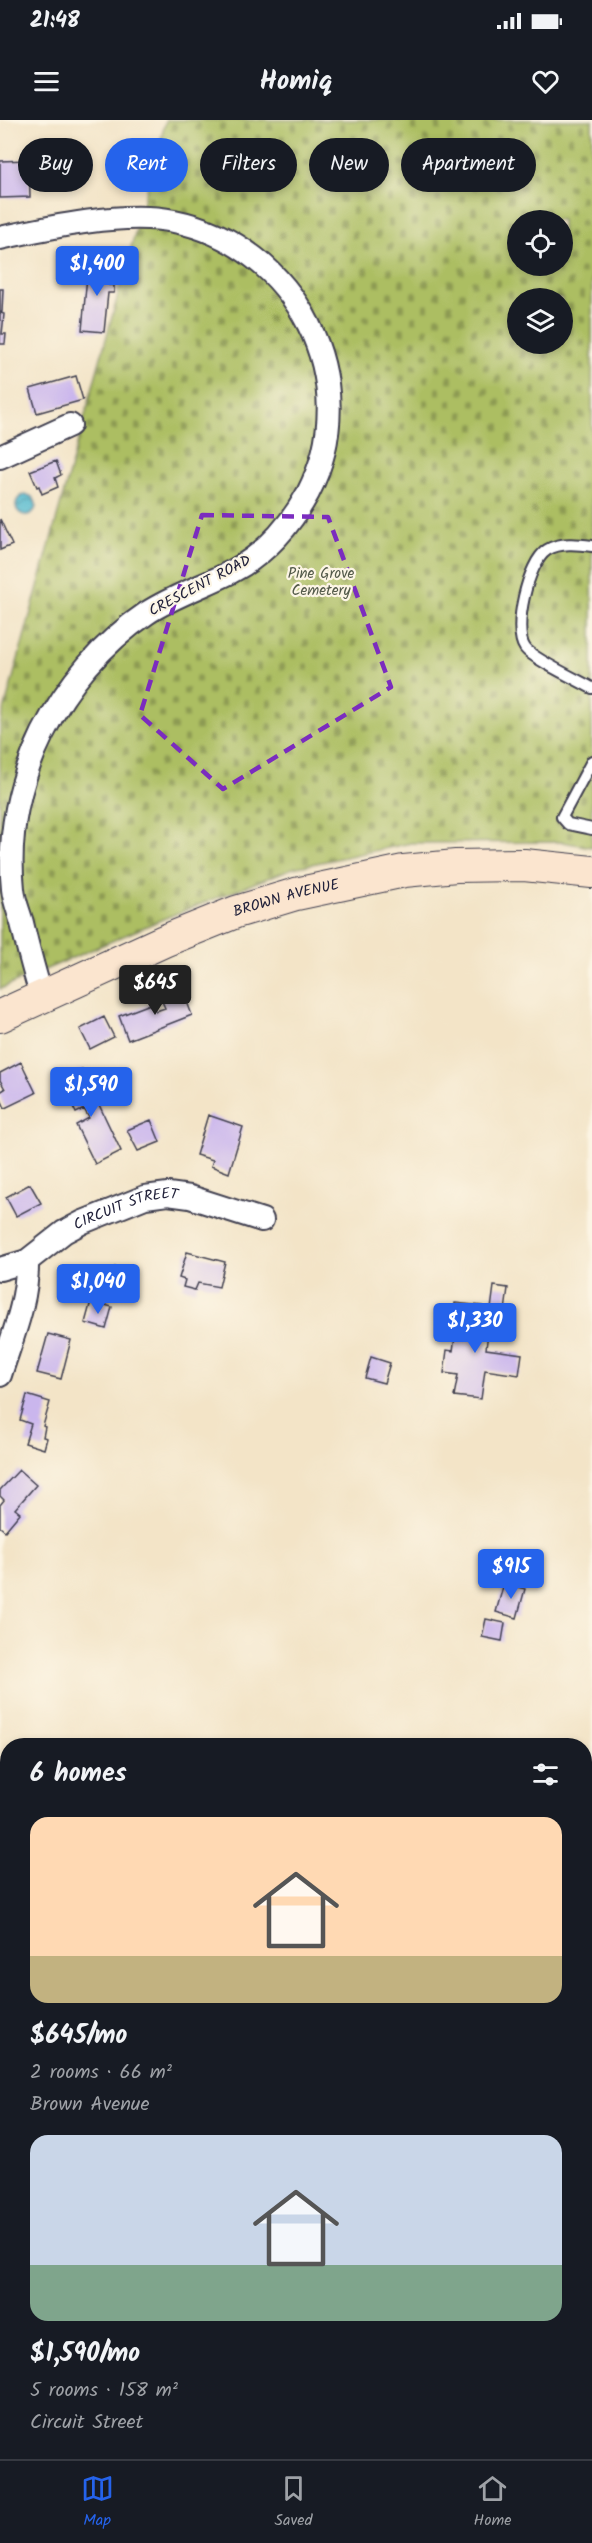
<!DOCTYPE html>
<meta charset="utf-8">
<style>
:root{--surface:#171b24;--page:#242831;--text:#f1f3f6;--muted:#9ea1a6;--line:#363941;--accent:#2563eb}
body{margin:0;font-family:Kalam,sans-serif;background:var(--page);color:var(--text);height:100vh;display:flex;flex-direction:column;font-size:22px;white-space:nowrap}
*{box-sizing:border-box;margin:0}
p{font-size:20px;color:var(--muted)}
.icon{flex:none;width:33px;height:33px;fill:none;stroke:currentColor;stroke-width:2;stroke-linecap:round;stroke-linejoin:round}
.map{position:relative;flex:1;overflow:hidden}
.panel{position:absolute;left:0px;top:1618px;width:592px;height:722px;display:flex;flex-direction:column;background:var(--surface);border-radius:24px 24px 0 0;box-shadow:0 3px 9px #0003}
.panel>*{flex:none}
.top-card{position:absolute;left:18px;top:18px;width:556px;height:54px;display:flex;gap:12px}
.controls{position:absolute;left:507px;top:90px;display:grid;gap:12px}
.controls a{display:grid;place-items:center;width:66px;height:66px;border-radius:50%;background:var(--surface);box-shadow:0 3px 9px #0003;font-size:30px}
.price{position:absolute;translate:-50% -51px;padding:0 14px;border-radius:6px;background:var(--accent);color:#fff;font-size:20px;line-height:39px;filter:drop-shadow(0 2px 3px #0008)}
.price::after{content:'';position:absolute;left:50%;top:36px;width:18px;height:14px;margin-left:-9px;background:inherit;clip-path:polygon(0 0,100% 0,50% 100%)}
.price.current{background:#222;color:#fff}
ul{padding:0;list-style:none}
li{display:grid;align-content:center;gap:12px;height:318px;padding:0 30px}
li span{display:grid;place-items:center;height:186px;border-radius:18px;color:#555}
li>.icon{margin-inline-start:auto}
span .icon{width:108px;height:108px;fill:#fffc;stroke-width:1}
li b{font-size:26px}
h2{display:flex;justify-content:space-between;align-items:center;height:72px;padding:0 30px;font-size:26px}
.chip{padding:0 21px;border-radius:27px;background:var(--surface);box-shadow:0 3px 9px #0003;font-size:21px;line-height:54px}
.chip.current{background:var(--accent);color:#fff}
.status{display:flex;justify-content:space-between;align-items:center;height:42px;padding:0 30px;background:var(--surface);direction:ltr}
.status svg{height:16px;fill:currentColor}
header{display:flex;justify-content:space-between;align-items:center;height:78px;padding:0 30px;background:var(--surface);font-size:27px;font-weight:700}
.tabs{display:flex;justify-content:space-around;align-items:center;height:84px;border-top:2px solid var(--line);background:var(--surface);font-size:16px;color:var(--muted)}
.tabs a{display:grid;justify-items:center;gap:3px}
.tabs .current{color:var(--accent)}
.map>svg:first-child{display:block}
.cemetery{fill:url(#cemetery-stones);stroke:#67704e;stroke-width:1.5;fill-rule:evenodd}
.water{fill:url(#water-waves);stroke:#3a6e85;stroke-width:1.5}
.building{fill:#cab6ed}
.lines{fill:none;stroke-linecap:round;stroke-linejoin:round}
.service-casing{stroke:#413f50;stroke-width:14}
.minor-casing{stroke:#413f50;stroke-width:26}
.tertiary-casing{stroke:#413f50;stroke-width:30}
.secondary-casing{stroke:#413f50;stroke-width:34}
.service{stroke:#fff;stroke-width:10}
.minor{stroke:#fff;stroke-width:22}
.tertiary{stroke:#fff;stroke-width:27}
.secondary{stroke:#fbe5cf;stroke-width:32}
.marked{fill:none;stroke:#7b2cbf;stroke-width:4.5;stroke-dasharray:12 8;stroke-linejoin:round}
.labels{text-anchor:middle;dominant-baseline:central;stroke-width:4.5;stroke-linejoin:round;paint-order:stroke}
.park-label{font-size:15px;fill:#525949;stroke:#fcf5e5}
.street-label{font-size:15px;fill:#22223b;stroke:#fcf5e5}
</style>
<div class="status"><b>21:48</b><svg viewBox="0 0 49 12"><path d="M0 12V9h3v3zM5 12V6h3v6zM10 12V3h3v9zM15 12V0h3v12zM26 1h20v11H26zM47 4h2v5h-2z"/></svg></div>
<header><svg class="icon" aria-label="menu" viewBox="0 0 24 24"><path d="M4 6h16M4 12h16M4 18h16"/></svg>Homiq<svg class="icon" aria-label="heart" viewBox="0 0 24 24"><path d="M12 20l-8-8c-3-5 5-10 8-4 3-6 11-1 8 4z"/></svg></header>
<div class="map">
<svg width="592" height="2339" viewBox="0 0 592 2339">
<defs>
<pattern id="cemetery-stones" width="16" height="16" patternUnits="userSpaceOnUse" patternTransform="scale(1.5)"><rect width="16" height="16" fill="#acbe62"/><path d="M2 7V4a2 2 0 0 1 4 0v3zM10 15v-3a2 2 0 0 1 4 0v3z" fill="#8c9a52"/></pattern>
<pattern id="water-waves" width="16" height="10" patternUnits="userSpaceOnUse" patternTransform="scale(1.5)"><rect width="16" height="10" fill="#51b9cf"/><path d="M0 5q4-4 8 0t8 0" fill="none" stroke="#4396a9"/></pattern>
</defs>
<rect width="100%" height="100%" fill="#fcf5e5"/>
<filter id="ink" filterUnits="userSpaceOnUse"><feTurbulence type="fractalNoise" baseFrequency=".0167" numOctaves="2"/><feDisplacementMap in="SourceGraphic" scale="12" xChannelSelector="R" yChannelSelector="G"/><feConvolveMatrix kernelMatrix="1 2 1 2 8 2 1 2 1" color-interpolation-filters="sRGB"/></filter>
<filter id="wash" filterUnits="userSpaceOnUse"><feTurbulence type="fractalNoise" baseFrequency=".008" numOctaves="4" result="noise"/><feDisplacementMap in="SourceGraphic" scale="24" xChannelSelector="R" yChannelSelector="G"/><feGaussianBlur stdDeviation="1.35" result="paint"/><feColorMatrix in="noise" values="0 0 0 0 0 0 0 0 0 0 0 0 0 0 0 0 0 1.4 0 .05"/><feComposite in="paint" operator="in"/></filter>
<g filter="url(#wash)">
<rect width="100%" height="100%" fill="#f3e4c7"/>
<path class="cemetery" d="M166,0H592V727L562,722L411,723L293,748L163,799L0,869V605ZM518,100H562V146H518ZM518,178H562V224H518Z
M592,2232V2339H545L548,2333L585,2332V2248Z"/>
<path class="water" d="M16 385a10 10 0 1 1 20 0a10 10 0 1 1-20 0Z"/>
<g id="blocks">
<path class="building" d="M29,40L30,77L0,78V41Z
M88,145L116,148L115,162L109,161V165H114V173H108L104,212L82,210Z
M0,169H3L2,192H0Z
M0,193L4,194L2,214H6L5,224H0Z
M76,256L83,280L37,293L30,269Z
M56,341L61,355L55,358L58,367L42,374L39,366L37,367L30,351Z
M0,399L12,425L0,430Z
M183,871L192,895L128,920L119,896L153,883L156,891L165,888L161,879Z
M104,897L114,917L90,929L80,909Z
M21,942L36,973L5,988L0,977V972L5,969L0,960V953Z
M82,949L121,1031L95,1044L76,1005L89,998L84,989L76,993L60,959Z
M208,995L243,1007L229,1053L211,1046L213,1040L196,1035Z
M151,1000L160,1022L138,1031L127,1010Z
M30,1064L41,1083L16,1096L6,1077Z
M187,1132L225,1142L219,1167L198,1163L195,1170L183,1167L185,1160L179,1158Z
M115,1147L126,1155L106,1184L87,1171L101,1150L109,1155Z
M494,1166L508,1168L505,1191L491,1189Z
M91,1181L112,1187L106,1209L85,1203Z
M455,1183L482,1186L478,1211L488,1212L486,1229L522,1234L519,1255L485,1250L481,1279L454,1276L458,1255L444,1253L447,1230L453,1231L457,1203H452Z
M48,1214L71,1220L61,1259L37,1253Z
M371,1237L390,1243L384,1263L365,1258Z
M27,1275L50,1282L43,1306L45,1307L43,1317L47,1318L44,1329L25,1323L31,1304L20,1300Z
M19,1350L36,1365L15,1389L20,1393L5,1411L0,1407V1385L4,1380L0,1376V1370Z
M504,1463L525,1469L517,1498L496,1492Z
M486,1499L505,1503L502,1521L482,1517Z
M585,1761L592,1764V1778L589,1784L585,1783Z
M8,1857V1878L0,1874Z
M592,1860V1885L585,1880V1871Z
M0,2086L8,2095V2099L0,2104Z
M585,2094L592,2099V2129L585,2124Z
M8,2139V2157L0,2147Z
M8,2284V2315L0,2317V2286Z
M74,2332H107L108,2338L77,2339Z
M515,2332L513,2339H496L497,2336L487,2333Z"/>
</g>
</g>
<g filter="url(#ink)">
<use href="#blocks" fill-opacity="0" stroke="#413f50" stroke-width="1.5"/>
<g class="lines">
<defs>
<path id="service" d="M592,426C578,424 560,422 547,430C528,442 512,510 525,528C533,539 578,560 592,568
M592,641L562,697L568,704L592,709"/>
<g id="minor">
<path d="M0,118C50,107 124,91 174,101C296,125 366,262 308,373C290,406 264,435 231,452C204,466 173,476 147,493C59,552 2,662 13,769C14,781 19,792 22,803C28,828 34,852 42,877"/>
<path d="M0,337L70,305"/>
<path id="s1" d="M0,1149L27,1141L64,1112L83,1102L145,1077L168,1074L190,1077L262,1100"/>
<path d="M0,1255C12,1217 28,1181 27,1141"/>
<path d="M585,1914L592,1918"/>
<path d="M585,2004L592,1991"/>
<path d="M0,2197L8,2209"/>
<path d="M44,2339L45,2332"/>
<path d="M267,2339L270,2332"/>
<path d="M451,2339L453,2332"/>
</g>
<path id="tertiary" d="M0,1788L8,1793
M585,2171L592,2176"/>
<g id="secondary">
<path id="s2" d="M0,896L164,821L236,792L296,774L404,751L456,746L524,745L592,752"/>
</g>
</defs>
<use href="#service" class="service-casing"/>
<use href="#minor" class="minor-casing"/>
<use href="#tertiary" class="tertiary-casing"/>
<use href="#secondary" class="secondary-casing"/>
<use href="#service" class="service"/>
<use href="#minor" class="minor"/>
<use href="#tertiary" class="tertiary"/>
<use href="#secondary" class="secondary"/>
</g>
</g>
<path class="marked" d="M202,395L328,397L391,567L223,669L140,595Z"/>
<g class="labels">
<g class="park-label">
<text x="321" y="454">Pine Grove<tspan x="321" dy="17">Cemetery</tspan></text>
</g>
<g class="street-label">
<text transform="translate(200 466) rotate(-28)">CRESCENT ROAD</text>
<text stroke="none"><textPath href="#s2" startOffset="310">BROWN AVENUE</textPath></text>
<text stroke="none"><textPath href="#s1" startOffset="142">CIRCUIT STREET</textPath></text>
</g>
</g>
</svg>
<div class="controls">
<a><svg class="icon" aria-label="locate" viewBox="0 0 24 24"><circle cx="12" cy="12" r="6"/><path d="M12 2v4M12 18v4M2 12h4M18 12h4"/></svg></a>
<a><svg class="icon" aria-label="layers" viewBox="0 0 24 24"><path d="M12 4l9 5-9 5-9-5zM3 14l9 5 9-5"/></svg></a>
</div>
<b class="price" style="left:97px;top:177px">$1,400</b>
<b class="price current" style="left:155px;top:896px">$645</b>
<b class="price" style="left:91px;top:998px">$1,590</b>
<b class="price" style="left:98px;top:1195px">$1,040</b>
<b class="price" style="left:475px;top:1234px">$1,330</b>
<b class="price" style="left:511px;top:1480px">$915</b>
<div class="top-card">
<a class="chip">Buy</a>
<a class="chip current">Rent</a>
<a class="chip">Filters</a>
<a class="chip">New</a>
<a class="chip">Apartment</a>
</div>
<section class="panel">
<h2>6 homes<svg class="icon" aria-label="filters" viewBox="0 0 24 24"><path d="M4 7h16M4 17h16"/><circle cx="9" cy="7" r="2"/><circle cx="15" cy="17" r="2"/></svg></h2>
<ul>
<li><span style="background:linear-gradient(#ffd9b3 75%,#c2b280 0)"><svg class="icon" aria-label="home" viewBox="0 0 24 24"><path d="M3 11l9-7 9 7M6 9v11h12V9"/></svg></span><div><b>$645/mo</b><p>2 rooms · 66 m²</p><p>Brown Avenue</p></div></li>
<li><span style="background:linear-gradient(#c9d6e8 70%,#7fa58c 0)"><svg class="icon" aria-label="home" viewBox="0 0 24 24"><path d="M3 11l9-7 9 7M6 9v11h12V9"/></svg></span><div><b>$1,590/mo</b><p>5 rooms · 158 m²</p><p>Circuit Street</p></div></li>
</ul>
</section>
</div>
<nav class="tabs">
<a class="current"><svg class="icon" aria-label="map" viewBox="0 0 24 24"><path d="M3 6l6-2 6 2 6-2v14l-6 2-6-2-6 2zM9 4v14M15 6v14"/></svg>Map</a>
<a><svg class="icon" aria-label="saved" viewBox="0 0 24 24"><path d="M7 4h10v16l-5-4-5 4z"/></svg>Saved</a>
<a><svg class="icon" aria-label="home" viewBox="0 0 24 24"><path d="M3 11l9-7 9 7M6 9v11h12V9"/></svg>Home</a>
</nav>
